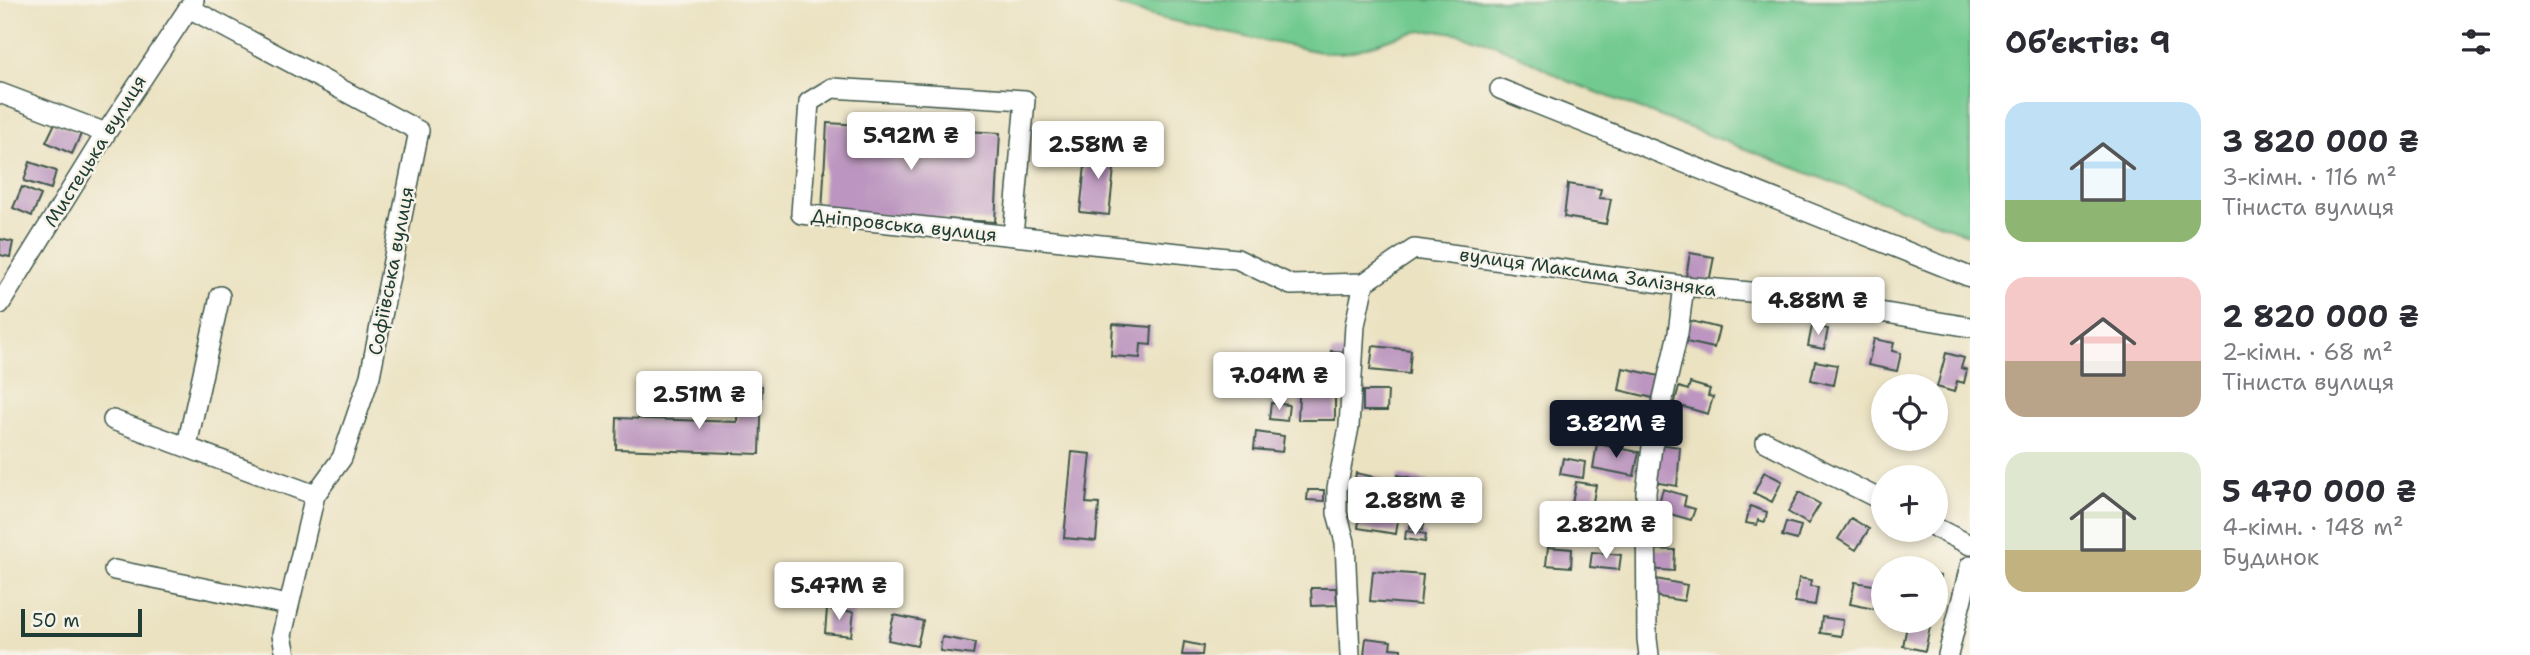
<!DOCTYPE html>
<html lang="uk">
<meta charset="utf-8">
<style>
:root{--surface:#fff;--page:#f7f7f7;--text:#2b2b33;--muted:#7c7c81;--accent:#111827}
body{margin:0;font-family:"Shantell Sans",sans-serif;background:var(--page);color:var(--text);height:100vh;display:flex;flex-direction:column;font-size:26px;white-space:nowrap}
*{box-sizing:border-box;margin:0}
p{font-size:23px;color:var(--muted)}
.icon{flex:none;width:38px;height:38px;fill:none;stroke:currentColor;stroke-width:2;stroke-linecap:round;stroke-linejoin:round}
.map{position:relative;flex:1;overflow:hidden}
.panel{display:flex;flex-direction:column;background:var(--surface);width:560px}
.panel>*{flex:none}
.tools{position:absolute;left:1871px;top:374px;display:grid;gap:14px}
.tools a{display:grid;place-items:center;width:77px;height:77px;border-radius:50%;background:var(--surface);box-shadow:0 4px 10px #0003;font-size:35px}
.scale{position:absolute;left:21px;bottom:18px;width:121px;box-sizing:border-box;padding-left:7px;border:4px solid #1f3d34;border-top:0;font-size:19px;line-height:24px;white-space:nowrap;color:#1f3d34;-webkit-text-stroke:5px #f7f3e8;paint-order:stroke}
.price{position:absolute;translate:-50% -60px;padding:0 16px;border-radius:7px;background:#fff;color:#222;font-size:23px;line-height:46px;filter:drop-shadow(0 2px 4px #0008)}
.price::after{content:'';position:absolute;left:50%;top:42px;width:21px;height:16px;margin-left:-10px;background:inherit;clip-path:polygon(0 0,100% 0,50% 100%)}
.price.current{background:var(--accent);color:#fff}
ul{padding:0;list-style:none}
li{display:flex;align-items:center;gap:21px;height:175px;padding:0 35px}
li span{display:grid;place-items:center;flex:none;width:196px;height:140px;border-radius:21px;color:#555}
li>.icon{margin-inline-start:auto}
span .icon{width:84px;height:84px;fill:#fffc;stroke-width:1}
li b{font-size:30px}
h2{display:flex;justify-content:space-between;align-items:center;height:84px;padding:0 35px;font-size:30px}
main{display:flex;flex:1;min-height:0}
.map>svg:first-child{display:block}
.green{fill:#72ca90;stroke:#488462;stroke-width:2}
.building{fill:#bc96c0}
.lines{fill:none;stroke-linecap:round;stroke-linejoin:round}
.street-casing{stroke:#3e5649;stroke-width:22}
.street{stroke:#fff;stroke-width:19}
.labels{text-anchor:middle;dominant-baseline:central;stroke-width:5;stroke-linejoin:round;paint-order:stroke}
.street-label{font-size:19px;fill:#1f3d34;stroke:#f7f3e8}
</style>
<main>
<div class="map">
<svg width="1970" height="655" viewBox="0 0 1970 655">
<rect width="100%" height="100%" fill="#f7f3e8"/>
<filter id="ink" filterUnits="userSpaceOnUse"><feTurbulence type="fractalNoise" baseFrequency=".0143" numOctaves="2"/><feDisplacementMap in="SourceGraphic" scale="14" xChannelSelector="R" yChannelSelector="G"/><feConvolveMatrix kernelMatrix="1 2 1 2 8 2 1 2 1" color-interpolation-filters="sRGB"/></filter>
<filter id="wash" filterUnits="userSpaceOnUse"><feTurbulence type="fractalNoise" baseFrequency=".00686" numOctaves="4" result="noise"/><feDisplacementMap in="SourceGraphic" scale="28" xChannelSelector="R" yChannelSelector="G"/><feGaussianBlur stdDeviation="1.57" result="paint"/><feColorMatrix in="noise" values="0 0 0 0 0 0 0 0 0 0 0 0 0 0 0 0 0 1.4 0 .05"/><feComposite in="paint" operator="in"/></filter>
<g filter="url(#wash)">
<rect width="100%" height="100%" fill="#ebe2c1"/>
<path class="green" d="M1105,0H1970V235L1565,80C1520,55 1464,22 1410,33C1386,38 1363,52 1338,53C1324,54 1310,50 1296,47C1270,42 1244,37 1218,31C1181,22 1141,16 1105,0Z"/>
<g id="blocks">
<path class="building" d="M55,123L81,134L72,154L46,142Z
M827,123L1000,133L995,222L822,212Z
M1087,147L1116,150L1109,215L1080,212Z
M30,162L56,171L51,189L24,181Z
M1568,184L1601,189L1599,198L1611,199L1606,224L1564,217Z
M22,187L41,195L32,216L13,208Z
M0,239L13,242L10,257L0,255Z
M1690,253L1714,257L1709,282L1685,283Z
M1687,320L1719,328L1714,348L1682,341Z
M1113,324L1152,327L1151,345L1141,344L1140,358L1111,356Z
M1812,326L1828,329L1824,349L1808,346Z
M1874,339L1894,343L1892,351L1901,353L1897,371L1868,365Z
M1373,346L1411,350L1409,374L1370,370Z
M1331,351L1349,352L1347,382L1329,381Z
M1946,353L1964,358L1961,368L1967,370L1964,383L1957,381L1954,392L1937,387Z
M1815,361L1837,365L1833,385L1811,380Z
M1623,368L1659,376L1653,398L1619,390Z
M1690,383L1710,389L1708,396L1713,397L1708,414L1674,404L1679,387L1688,390Z
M738,385L762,386L760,454L616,449L617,418L737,422Z
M1363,391H1388L1387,411H1363Z
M1299,394H1335V420H1298Z
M1271,403L1289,405L1287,421L1269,419Z
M1256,432L1284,436L1282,452L1254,449Z
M1597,444L1639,452L1634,476L1593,468Z
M1659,444L1680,447L1677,486L1653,482Z
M1072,452L1091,454L1086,503L1099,504L1096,541L1064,538Z
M1563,458L1585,462L1583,478L1560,474Z
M1764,472L1782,481L1772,502L1754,493Z
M1356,473L1383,479L1380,495L1353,490Z
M1398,475L1429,481L1426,496L1396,490Z
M1576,482L1596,485L1592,507L1572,503Z
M1663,489L1686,496L1684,506L1695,509L1691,520L1657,510Z
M1308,490H1324V501L1307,500Z
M1799,492L1820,504L1808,524L1788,512Z
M1413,498L1427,500L1423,530L1410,528Z
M1361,506L1399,512L1396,534L1358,528Z
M1750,506L1767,512L1765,522L1758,520L1757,525L1746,523Z
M1598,511L1621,515L1617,540L1600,537L1602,522L1596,521Z
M1557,517L1573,520L1570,534L1554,531Z
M1851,518L1869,529L1856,550L1838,539Z
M1786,522L1801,526L1797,540L1782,536Z
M1406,531L1426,534L1425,542L1405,539Z
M1548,547L1572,549L1571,567L1546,565Z
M1650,549L1675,550L1674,571L1649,569Z
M1592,552L1621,555L1619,570L1590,567Z
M1373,571L1423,575L1420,605L1370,601Z
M1936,575L1941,576L1937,597H1936Z
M1799,578L1811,580L1810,586L1818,587L1815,605L1795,602Z
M1656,579L1687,585L1684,601L1653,596Z
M1855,582L1879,586L1874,609L1850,604Z
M1311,588H1336L1337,605L1312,606Z
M827,609L854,612L851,636L825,633Z
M894,615L923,621L917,646L888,640Z
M1822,617L1843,620L1841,636L1820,633Z
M1908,621L1931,622L1925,651L1903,646Z
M942,637L975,643L973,655L940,651Z
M1366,638L1391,641L1390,648L1401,649V655H1364Z
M1184,642L1203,646L1202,655H1182Z"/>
</g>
</g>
<g filter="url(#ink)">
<use href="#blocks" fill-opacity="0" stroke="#3e5649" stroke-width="2"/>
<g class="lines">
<defs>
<path id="street" d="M189,8L419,131L370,376L342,458L315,495L282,635L286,655
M1500,89L1970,277
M0,93L106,133
M1013,236L1025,100L832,88L809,102L801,214L1237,259L1291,285L1364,283
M0,304L106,133L194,0
M113,420L315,495
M1766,442L1883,501
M187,445L220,296
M1936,528L1970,545
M114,570L288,605
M1350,655L1345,542L1337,513V488L1349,427L1355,325L1364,283L1414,249L1684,286L1772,294L1970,327
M1649,655L1647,639L1646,492L1652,447L1678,333L1684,286
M1948,655L1970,566"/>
</defs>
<use href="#street" class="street-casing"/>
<use href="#street" class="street"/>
</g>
</g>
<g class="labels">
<g class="street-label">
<text transform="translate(95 151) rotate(-58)">Мистецька вулиця</text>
<text transform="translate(904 225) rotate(6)">Дніпровська вулиця</text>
<text transform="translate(391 271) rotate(-79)">Софіївська вулиця</text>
<text transform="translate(1588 272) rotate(8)">вулиця Максима Залізняка</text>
</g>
</g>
</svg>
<div class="tools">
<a><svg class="icon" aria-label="locate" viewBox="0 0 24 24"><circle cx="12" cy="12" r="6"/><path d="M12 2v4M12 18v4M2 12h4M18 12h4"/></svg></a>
<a>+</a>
<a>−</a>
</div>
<div class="scale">50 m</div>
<b class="price" style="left:911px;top:172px">5.92M ₴</b>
<b class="price" style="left:1098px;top:181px">2.58M ₴</b>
<b class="price" style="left:1818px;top:337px">4.88M ₴</b>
<b class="price" style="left:1279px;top:412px">7.04M ₴</b>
<b class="price" style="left:699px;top:431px">2.51M ₴</b>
<b class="price current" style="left:1616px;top:460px">3.82M ₴</b>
<b class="price" style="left:1415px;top:537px">2.88M ₴</b>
<b class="price" style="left:1606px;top:561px">2.82M ₴</b>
<b class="price" style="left:839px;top:622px">5.47M ₴</b>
</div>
<section class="panel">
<h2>Об’єктів: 9<svg class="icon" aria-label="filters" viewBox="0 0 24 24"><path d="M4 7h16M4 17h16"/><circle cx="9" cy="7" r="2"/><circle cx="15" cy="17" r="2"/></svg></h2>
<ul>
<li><span style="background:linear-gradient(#bfe0f5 70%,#8fb573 0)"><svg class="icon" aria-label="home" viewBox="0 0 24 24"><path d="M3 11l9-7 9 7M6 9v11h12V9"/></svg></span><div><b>3 820 000 ₴</b><p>3-кімн. · 116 m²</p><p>Тіниста вулиця</p></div></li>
<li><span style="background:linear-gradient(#f6c9c9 60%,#b9a48a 0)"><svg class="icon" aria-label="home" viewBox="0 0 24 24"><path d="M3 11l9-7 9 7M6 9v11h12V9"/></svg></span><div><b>2 820 000 ₴</b><p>2-кімн. · 68 m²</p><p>Тіниста вулиця</p></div></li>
<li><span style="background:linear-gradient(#dfe7d0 70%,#c2b280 0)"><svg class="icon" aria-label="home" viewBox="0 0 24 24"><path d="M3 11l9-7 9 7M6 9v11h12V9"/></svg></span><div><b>5 470 000 ₴</b><p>4-кімн. · 148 m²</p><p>Будинок</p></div></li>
</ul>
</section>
</main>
